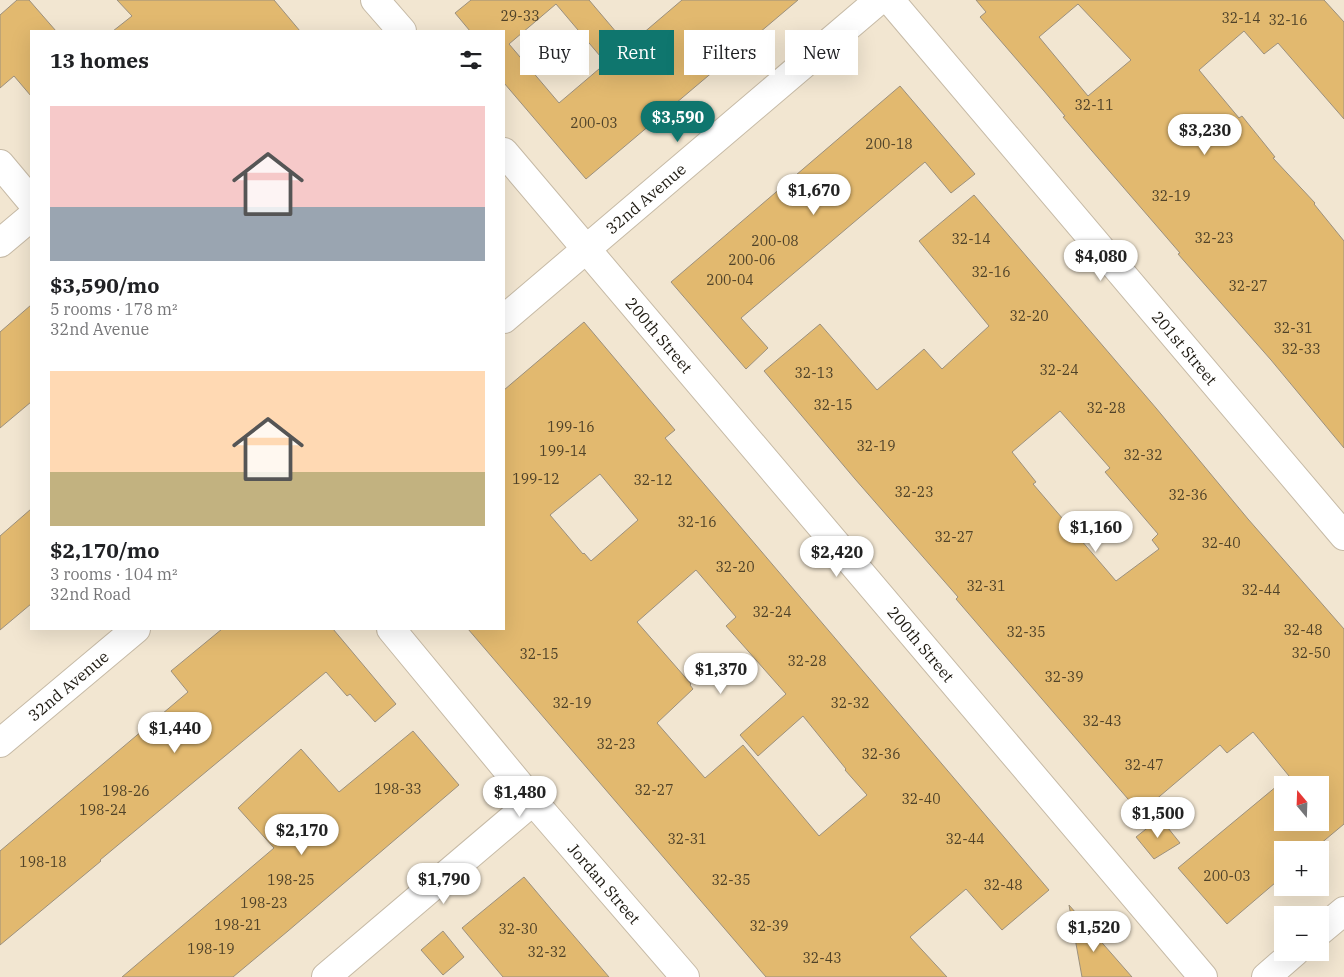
<!DOCTYPE html>
<meta charset="utf-8">
<style>
:root{--surface:#fff;--page:#f6f6f6;--text:#202124;--muted:#757577;--accent:#0f766e}
body{margin:0;font-family:"IBM Plex Serif",serif;background:var(--page);color:var(--text);height:100vh;display:flex;flex-direction:column;font-size:19px;white-space:nowrap}
*{box-sizing:border-box;margin:0}
p{font-size:16px;color:var(--muted)}
.icon{flex:none;width:28px;height:28px;fill:none;stroke:currentColor;stroke-width:2;stroke-linecap:round;stroke-linejoin:round}
.map{position:relative;flex:1;overflow:hidden}
.drawer{position:absolute;left:30px;top:30px;width:475px;height:600px;display:flex;flex-direction:column;background:var(--surface);border-radius:0px;box-shadow:0 5px 20px #0002}
.drawer>*{flex:none}
.banner{position:absolute;left:520px;top:30px;width:475px;height:45px;display:flex;gap:10px}
.needle{width:32px;rotate:341deg}
.controls{position:absolute;left:1274px;top:776px;display:grid;gap:10px}
.controls a{display:grid;place-items:center;width:55px;height:55px;border-radius:0px;background:var(--surface);box-shadow:0 5px 20px #0002;font-size:25px}
.price{position:absolute;translate:-50% -42px;padding:0 11px;border-radius:18px;background:#fff;color:#222;font-size:16px;line-height:32px;filter:drop-shadow(0 1px 2px #0008)}
.price::after{content:'';position:absolute;left:50%;top:30px;width:15px;height:11px;margin-left:-8px;background:inherit;clip-path:polygon(0 0,100% 0,50% 100%)}
.price.selected{background:var(--accent);color:#fff}
ul{padding:0;list-style:none}
li{display:grid;align-content:center;gap:10px;height:265px;padding:0 20px}
li span{display:grid;place-items:center;height:155px;border-radius:0px;color:#555}
li>.icon{margin-inline-start:auto}
span .icon{width:90px;height:90px;fill:#fffc;stroke-width:1}
li b{font-size:21px}
h2{display:flex;justify-content:space-between;align-items:center;height:60px;padding:0 20px;font-size:21px}
.chip{padding:0 18px;border-radius:0px;background:var(--surface);box-shadow:0 5px 20px #0002;font-size:18px;line-height:45px}
.chip.selected{background:var(--accent);color:#fff}
.map>svg:first-child{display:block}
.building{fill:#e2b96f;stroke:#9c907d;fill-rule:evenodd}
.lines{fill:none;stroke-linecap:round;stroke-linejoin:round}
.minor-casing{stroke:#c6baa6;stroke-width:30}
.minor{stroke:#fff;stroke-width:28}
.labels{text-anchor:middle;dominant-baseline:central;stroke-width:4;stroke-linejoin:round;paint-order:stroke}
.number-label{font-size:14px;fill:#4f4229}
.street-label{font-size:16px;fill:#1e1a12;stroke:#f2e6d1}
</style>
<div class="map">
<svg width="1344" height="977" viewBox="0 0 1344 977">
<rect width="100%" height="100%" fill="#f2e6d1"/>
<path class="building" d="M17,0H29L56,31H31V96L14,76L0,88V15Z
M117,0H274L300,31H113L132,16Z
M471,0H589L628,46L682,0H798L586,179L504,83V31H470L455,13ZM556,4L606,63L559,103L509,44Z
M976,0H1324L1344,22V119L1278,43L1264,54L1244,31L1199,70L1239,118L1242,116L1275,157L1273,158L1315,203L1314,204L1344,241V448L1271,360L1178,254L1180,253L1092,151L1063,117L1065,116L1044,91L980,17L986,12ZM1078,4L1131,60L1088,96L1039,37Z
M900,86L975,174L951,193L925,162L741,318L768,348L746,369L671,282Z
M974,195L1156,408L1248,519L1344,629V824L1313,850H1282V877L1227,924L1178,868L1289,776L1253,732L1227,753L1220,745L1140,813L956,599L958,597L855,479L764,371L820,324L877,390L924,349L942,369L989,326L919,241ZM1060,411L1110,468L1105,472L1158,534L1152,540L1159,549L1116,581L1033,484L1036,482L1012,452ZM1282,785H1320V822H1282Z
M31,305V402L0,428V332Z
M584,322L675,430L665,438L1049,890L1002,930L966,889L910,937L947,977H766L468,629H504V390ZM600,474L638,520L591,561L584,553L583,554L550,515ZM696,570L736,617L726,626L786,694L740,735L758,756L803,716L846,769L845,770L867,795L819,836L743,745L705,778L657,723L693,689L690,685L691,684L637,622Z
M31,509V604L0,630V536Z
M222,629H333L396,704L375,722L350,694L347,696L326,672L100,860L101,861L0,945V851L188,692L171,671Z
M413,731L459,785L288,931L233,977H122L274,848L238,808L301,749L339,792Z
M1160,818L1180,843L1154,859L1136,837Z
M524,877L556,915L609,977H503L462,928Z
M1069,905L1132,977H1082Z
M443,931L464,957L443,975L421,950Z"/>
<g class="lines">
<defs>
<g id="minor">
<path d="M375,0L402,31"/>
<path id="s1" d="M890,0L1344,536"/>
<path id="s2" d="M504,152L1203,977"/>
<path d="M0,164L31,201"/>
<path d="M0,243L31,217"/>
<path id="s3" d="M504,319L879,0"/>
<path id="s4" d="M391,629L533,801L685,977"/>
<path id="s5" d="M0,743L136,629"/>
<path d="M1320,931L1344,911"/>
<path d="M326,977L533,801"/>
<path d="M1266,977L1295,952"/>
</g>
</defs>
<use href="#minor" class="minor-casing"/>
<use href="#minor" class="minor"/>
</g>
<g class="labels">
<g class="number-label">
<text x="520" y="16">29-33</text>
<text x="1241" y="18">32-14</text>
<text x="1288" y="20">32-16</text>
<text x="1094" y="105">32-11</text>
<text x="594" y="123">200-03</text>
<text x="889" y="144">200-18</text>
<text x="1171" y="196">32-19</text>
<text x="1214" y="238">32-23</text>
<text x="971" y="239">32-14</text>
<text x="775" y="241">200-08</text>
<text x="752" y="260">200-06</text>
<text x="991" y="272">32-16</text>
<text x="730" y="280">200-04</text>
<text x="1248" y="286">32-27</text>
<text x="1029" y="316">32-20</text>
<text x="1293" y="328">32-31</text>
<text x="1301" y="349">32-33</text>
<text x="1059" y="370">32-24</text>
<text x="814" y="373">32-13</text>
<text x="833" y="405">32-15</text>
<text x="1106" y="408">32-28</text>
<text x="571" y="427">199-16</text>
<text x="876" y="446">32-19</text>
<text x="563" y="451">199-14</text>
<text x="1143" y="455">32-32</text>
<text x="536" y="479">199-12</text>
<text x="653" y="480">32-12</text>
<text x="914" y="492">32-23</text>
<text x="1188" y="495">32-36</text>
<text x="697" y="522">32-16</text>
<text x="954" y="537">32-27</text>
<text x="1221" y="543">32-40</text>
<text x="735" y="567">32-20</text>
<text x="986" y="586">32-31</text>
<text x="1261" y="590">32-44</text>
<text x="772" y="612">32-24</text>
<text x="1303" y="630">32-48</text>
<text x="1026" y="632">32-35</text>
<text x="1311" y="653">32-50</text>
<text x="539" y="654">32-15</text>
<text x="807" y="661">32-28</text>
<text x="1064" y="677">32-39</text>
<text x="572" y="703">32-19</text>
<text x="850" y="703">32-32</text>
<text x="1102" y="721">32-43</text>
<text x="616" y="744">32-23</text>
<text x="881" y="754">32-36</text>
<text x="1144" y="765">32-47</text>
<text x="398" y="789">198-33</text>
<text x="654" y="790">32-27</text>
<text x="126" y="791">198-26</text>
<text x="921" y="799">32-40</text>
<text x="103" y="810">198-24</text>
<text x="687" y="839">32-31</text>
<text x="965" y="839">32-44</text>
<text x="43" y="862">198-18</text>
<text x="1227" y="876">200-03</text>
<text x="291" y="880">198-25</text>
<text x="731" y="880">32-35</text>
<text x="1003" y="885">32-48</text>
<text x="264" y="903">198-23</text>
<text x="238" y="925">198-21</text>
<text x="769" y="926">32-39</text>
<text x="518" y="929">32-30</text>
<text x="211" y="949">198-19</text>
<text x="547" y="952">32-32</text>
<text x="822" y="958">32-43</text>
</g>
<g class="street-label">
<text stroke="none"><textPath href="#s3" startOffset="186">32nd Avenue</textPath></text>
<text stroke="none"><textPath href="#s2" startOffset="240">200th Street</textPath></text>
<text stroke="none"><textPath href="#s1" startOffset="456">201st Street</textPath></text>
<text stroke="none"><textPath href="#s2" startOffset="645">200th Street</textPath></text>
<text stroke="none"><textPath href="#s5" startOffset="89">32nd Avenue</textPath></text>
<text stroke="none"><textPath href="#s4" startOffset="332">Jordan Street</textPath></text>
</g>
</g>
</svg>
<div class="controls">
<a><svg class="needle" viewBox="-14 -14 28 28"><path d="M0-13l5 13h-10z" fill="#e53935"/><path d="M0 13l5-13h-10z" fill="#757577"/></svg></a>
<a>+</a>
<a>−</a>
</div>
<b class="price selected" style="left:678px;top:143px">$3,590</b>
<b class="price" style="left:1205px;top:156px">$3,230</b>
<b class="price" style="left:814px;top:216px">$1,670</b>
<b class="price" style="left:1101px;top:282px">$4,080</b>
<b class="price" style="left:1096px;top:553px">$1,160</b>
<b class="price" style="left:837px;top:578px">$2,420</b>
<b class="price" style="left:721px;top:695px">$1,370</b>
<b class="price" style="left:175px;top:754px">$1,440</b>
<b class="price" style="left:520px;top:818px">$1,480</b>
<b class="price" style="left:1158px;top:839px">$1,500</b>
<b class="price" style="left:302px;top:856px">$2,170</b>
<b class="price" style="left:444px;top:905px">$1,790</b>
<b class="price" style="left:1094px;top:953px">$1,520</b>
<div class="banner">
<a class="chip">Buy</a>
<a class="chip selected">Rent</a>
<a class="chip">Filters</a>
<a class="chip">New</a>
</div>
<section class="drawer">
<h2>13 homes<svg class="icon" aria-label="filters" viewBox="0 0 24 24"><path d="M4 7h16M4 17h16"/><circle cx="9" cy="7" r="2"/><circle cx="15" cy="17" r="2"/></svg></h2>
<ul>
<li><span style="background:linear-gradient(#f6c9c9 65%,#9aa5b1 0)"><svg class="icon" aria-label="home" viewBox="0 0 24 24"><path d="M3 11l9-7 9 7M6 9v11h12V9"/></svg></span><div><b>$3,590/mo</b><p>5 rooms · 178 m²</p><p>32nd Avenue</p></div></li>
<li><span style="background:linear-gradient(#ffd9b3 65%,#c2b280 0)"><svg class="icon" aria-label="home" viewBox="0 0 24 24"><path d="M3 11l9-7 9 7M6 9v11h12V9"/></svg></span><div><b>$2,170/mo</b><p>3 rooms · 104 m²</p><p>32nd Road</p></div></li>
</ul>
</section>
</div>
